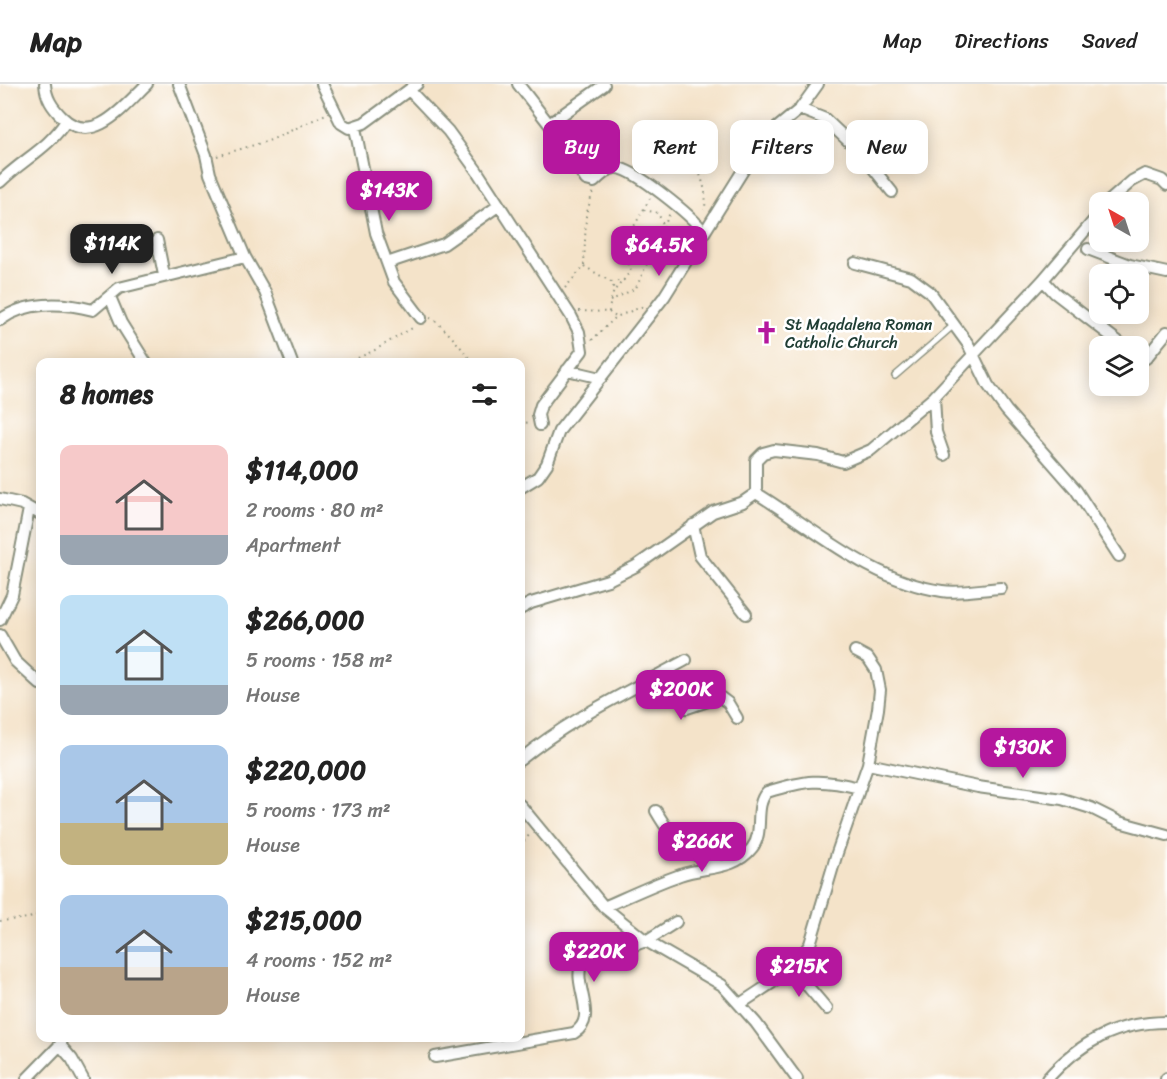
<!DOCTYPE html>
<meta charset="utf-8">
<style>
:root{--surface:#fff;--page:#f2f2f2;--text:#222;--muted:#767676;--line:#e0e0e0;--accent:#b5179e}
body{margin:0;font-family:Sriracha,sans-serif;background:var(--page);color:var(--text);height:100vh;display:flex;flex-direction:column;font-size:22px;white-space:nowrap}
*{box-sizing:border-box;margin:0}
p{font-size:20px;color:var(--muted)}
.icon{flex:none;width:33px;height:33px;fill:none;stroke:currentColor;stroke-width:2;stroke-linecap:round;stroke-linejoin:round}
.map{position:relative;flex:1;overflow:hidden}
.side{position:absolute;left:36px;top:274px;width:489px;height:684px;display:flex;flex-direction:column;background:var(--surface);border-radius:12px;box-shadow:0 3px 15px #0003}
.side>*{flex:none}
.top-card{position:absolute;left:543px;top:36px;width:534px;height:54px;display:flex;gap:12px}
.needle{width:39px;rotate:321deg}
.fabs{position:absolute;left:1089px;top:108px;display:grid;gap:12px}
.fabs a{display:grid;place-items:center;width:60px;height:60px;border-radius:12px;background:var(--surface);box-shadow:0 3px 15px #0003;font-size:30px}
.price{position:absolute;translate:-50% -51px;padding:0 14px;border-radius:12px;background:var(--accent);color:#fff;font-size:20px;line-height:39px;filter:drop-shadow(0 2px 3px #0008)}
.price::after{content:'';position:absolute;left:50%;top:36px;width:18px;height:14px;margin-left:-9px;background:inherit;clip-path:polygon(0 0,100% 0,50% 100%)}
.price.selected{background:#222;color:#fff}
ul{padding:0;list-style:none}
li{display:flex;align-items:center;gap:18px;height:150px;padding:0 24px}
li span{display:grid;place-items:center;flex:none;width:168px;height:120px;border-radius:12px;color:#555}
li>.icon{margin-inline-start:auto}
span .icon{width:72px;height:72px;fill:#fffc;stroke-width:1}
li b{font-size:26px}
h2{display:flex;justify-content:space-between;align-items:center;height:72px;padding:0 24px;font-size:26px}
.chip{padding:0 21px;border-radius:12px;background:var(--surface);box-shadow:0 3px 15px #0003;font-size:21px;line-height:54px}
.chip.selected{background:var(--accent);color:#fff}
header{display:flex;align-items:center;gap:36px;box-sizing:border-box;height:84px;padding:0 30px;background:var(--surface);border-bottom:2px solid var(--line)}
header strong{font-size:28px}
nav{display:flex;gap:33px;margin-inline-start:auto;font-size:21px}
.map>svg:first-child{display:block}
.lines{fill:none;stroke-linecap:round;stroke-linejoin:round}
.service-casing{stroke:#8a907e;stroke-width:8}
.minor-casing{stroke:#8a907e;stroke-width:14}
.path{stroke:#8a907e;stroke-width:2;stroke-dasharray:1.5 4.5;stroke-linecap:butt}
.service{stroke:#fff;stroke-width:5}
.minor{stroke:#fff;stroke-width:10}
.labels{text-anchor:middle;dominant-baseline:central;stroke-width:5;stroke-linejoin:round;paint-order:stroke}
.poi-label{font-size:16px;fill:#1f3d34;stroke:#fff;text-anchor:start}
</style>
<header>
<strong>Map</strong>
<nav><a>Map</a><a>Directions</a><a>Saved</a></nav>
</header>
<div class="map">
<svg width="1167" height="995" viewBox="0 0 1167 995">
<rect width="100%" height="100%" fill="#fff"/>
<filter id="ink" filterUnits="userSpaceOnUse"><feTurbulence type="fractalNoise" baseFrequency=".0167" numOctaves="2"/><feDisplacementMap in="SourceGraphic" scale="12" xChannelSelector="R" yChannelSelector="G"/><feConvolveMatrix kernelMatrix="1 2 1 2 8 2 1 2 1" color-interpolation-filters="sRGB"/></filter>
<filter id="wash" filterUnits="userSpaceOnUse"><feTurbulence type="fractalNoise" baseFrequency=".008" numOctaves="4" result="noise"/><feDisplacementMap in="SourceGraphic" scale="24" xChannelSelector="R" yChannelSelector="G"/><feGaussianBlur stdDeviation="1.35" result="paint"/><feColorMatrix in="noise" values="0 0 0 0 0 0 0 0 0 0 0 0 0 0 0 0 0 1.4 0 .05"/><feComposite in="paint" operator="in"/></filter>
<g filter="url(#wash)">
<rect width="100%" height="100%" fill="#f4e3c9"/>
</g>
<g filter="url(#ink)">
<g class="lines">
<defs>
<path id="service" d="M895,292L954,241"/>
<path id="minor" d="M45,0C46,14 52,23 62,33C93,64 125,21 147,0
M179,0L206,71L210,90L245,173L265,208L292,279
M322,0L341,39L349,44L364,39L417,0
M518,0L549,40L586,96L594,98C599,93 609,83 617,84C635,85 692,132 703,147
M409,6L448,47L477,87L571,232L579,248L582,267L541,321L538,331L540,341
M800,25L825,35L861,69L892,108
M549,40L604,1
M355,44L376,149L394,198L421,234
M0,98C22,76 49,64 66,37
M1108,118L1132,97L1145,90L1162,96L1167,101
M157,156L164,191
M1088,165L1130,181L1167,189
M387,179L444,160L498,122
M855,179L911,194L930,208L968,260L988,301L1006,326L1076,406L1119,472
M1043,196L1055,209L1124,262
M110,213L121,239L146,279
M0,236C26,217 62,218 93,226L119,204L245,173
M1138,273L1146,274L1167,248
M567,286L601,294
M934,313L936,348L944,371
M520,404L538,393L547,380L559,347L664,213L762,56L800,25L818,0
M756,409C815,445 871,497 942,507C960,510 982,505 1001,504
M0,415L22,420L40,430
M693,441L700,472L746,530
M520,525L531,519L608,496L636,482L713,428L743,418L756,409V376L763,369L774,366L818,371L843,378L871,366L934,313L1043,196L1100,129
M0,536L12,511L29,425
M0,551L15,577L40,600
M666,587L687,624L720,613L728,619L737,634
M520,676C570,634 630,607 686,576
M868,680L978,703L1062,715L1091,724L1119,738L1167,751
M520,721L604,823L646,857L722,901L756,939L797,995
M656,727C677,763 684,767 722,782
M604,823C629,812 654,800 680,791C705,782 734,787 752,764C765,748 753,723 767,708C806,696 820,694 860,704
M793,885L827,925
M740,920L793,885L810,860L837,769L868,680L878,625L880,606L876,586L868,574L855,567
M60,961L72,975L83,995
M435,973L574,949C599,934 573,903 581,880L646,857L676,838
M27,995L60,961L63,954
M1047,995C1080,958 1117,938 1167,938
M1166,995L1167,994"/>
</defs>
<use href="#service" class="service-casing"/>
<use href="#minor" class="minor-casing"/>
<path class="path" d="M672,45C688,61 712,104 704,126
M217,72L271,56L326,30
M644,126L658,129L663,140
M612,171L625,172
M584,182L611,198L614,205
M611,198L625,196
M565,204L584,182L586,132L593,107
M610,217L636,204L670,129
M579,227L609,228L616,233
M609,228C612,199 619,207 631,185L625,172L628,153L650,114
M430,234C439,237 467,269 472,279
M592,256L616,233L644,222
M347,279L373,267L414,243
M520,338L530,339
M520,762L530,750
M0,837L29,834L40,830"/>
<use href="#service" class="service"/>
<use href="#minor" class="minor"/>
</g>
</g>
<defs>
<symbol id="church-bare" viewBox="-9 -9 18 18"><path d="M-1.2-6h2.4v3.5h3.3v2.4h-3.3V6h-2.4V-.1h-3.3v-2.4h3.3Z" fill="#b5179e" stroke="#fff" stroke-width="2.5" paint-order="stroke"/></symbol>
</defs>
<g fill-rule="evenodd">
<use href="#church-bare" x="750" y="232" width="33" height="33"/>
</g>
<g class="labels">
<g class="poi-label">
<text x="785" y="240">St Magdalena Roman<tspan x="785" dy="18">Catholic Church</tspan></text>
</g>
</g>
</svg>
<div class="fabs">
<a><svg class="needle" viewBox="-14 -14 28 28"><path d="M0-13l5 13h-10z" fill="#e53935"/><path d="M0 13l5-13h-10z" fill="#767676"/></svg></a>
<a><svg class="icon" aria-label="locate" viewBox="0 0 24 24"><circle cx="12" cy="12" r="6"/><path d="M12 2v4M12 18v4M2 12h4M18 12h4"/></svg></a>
<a><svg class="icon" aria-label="layers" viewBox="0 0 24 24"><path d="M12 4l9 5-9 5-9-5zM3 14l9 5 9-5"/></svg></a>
</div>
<b class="price" style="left:389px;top:138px">$143K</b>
<b class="price selected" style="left:112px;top:191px">$114K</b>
<b class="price" style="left:659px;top:193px">$64.5K</b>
<b class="price" style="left:681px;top:637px">$200K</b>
<b class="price" style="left:1023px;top:695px">$130K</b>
<b class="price" style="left:702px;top:789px">$266K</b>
<b class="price" style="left:594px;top:899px">$220K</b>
<b class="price" style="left:799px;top:914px">$215K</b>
<div class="top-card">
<a class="chip selected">Buy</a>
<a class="chip">Rent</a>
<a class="chip">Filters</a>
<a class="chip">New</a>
</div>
<section class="side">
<h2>8 homes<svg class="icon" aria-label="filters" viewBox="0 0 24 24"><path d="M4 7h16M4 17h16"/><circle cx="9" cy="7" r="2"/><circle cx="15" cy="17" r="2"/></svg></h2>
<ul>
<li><span style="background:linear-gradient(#f6c9c9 75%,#9aa5b1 0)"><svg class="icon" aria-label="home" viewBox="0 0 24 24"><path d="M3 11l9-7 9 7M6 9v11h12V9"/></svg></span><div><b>$114,000</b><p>2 rooms · 80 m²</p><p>Apartment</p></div></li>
<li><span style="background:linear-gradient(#bfe0f5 75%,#9aa5b1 0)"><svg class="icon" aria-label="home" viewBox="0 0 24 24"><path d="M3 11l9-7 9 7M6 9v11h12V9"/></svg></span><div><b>$266,000</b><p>5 rooms · 158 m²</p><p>House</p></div></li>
<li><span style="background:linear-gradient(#a9c7e8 65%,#c2b280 0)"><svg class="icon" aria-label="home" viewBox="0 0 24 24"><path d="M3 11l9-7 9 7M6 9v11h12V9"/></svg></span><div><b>$220,000</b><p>5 rooms · 173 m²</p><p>House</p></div></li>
<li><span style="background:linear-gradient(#a9c7e8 60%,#b9a48a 0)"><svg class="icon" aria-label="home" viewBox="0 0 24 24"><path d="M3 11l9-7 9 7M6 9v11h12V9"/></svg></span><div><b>$215,000</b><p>4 rooms · 152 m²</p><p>House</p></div></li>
</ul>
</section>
</div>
